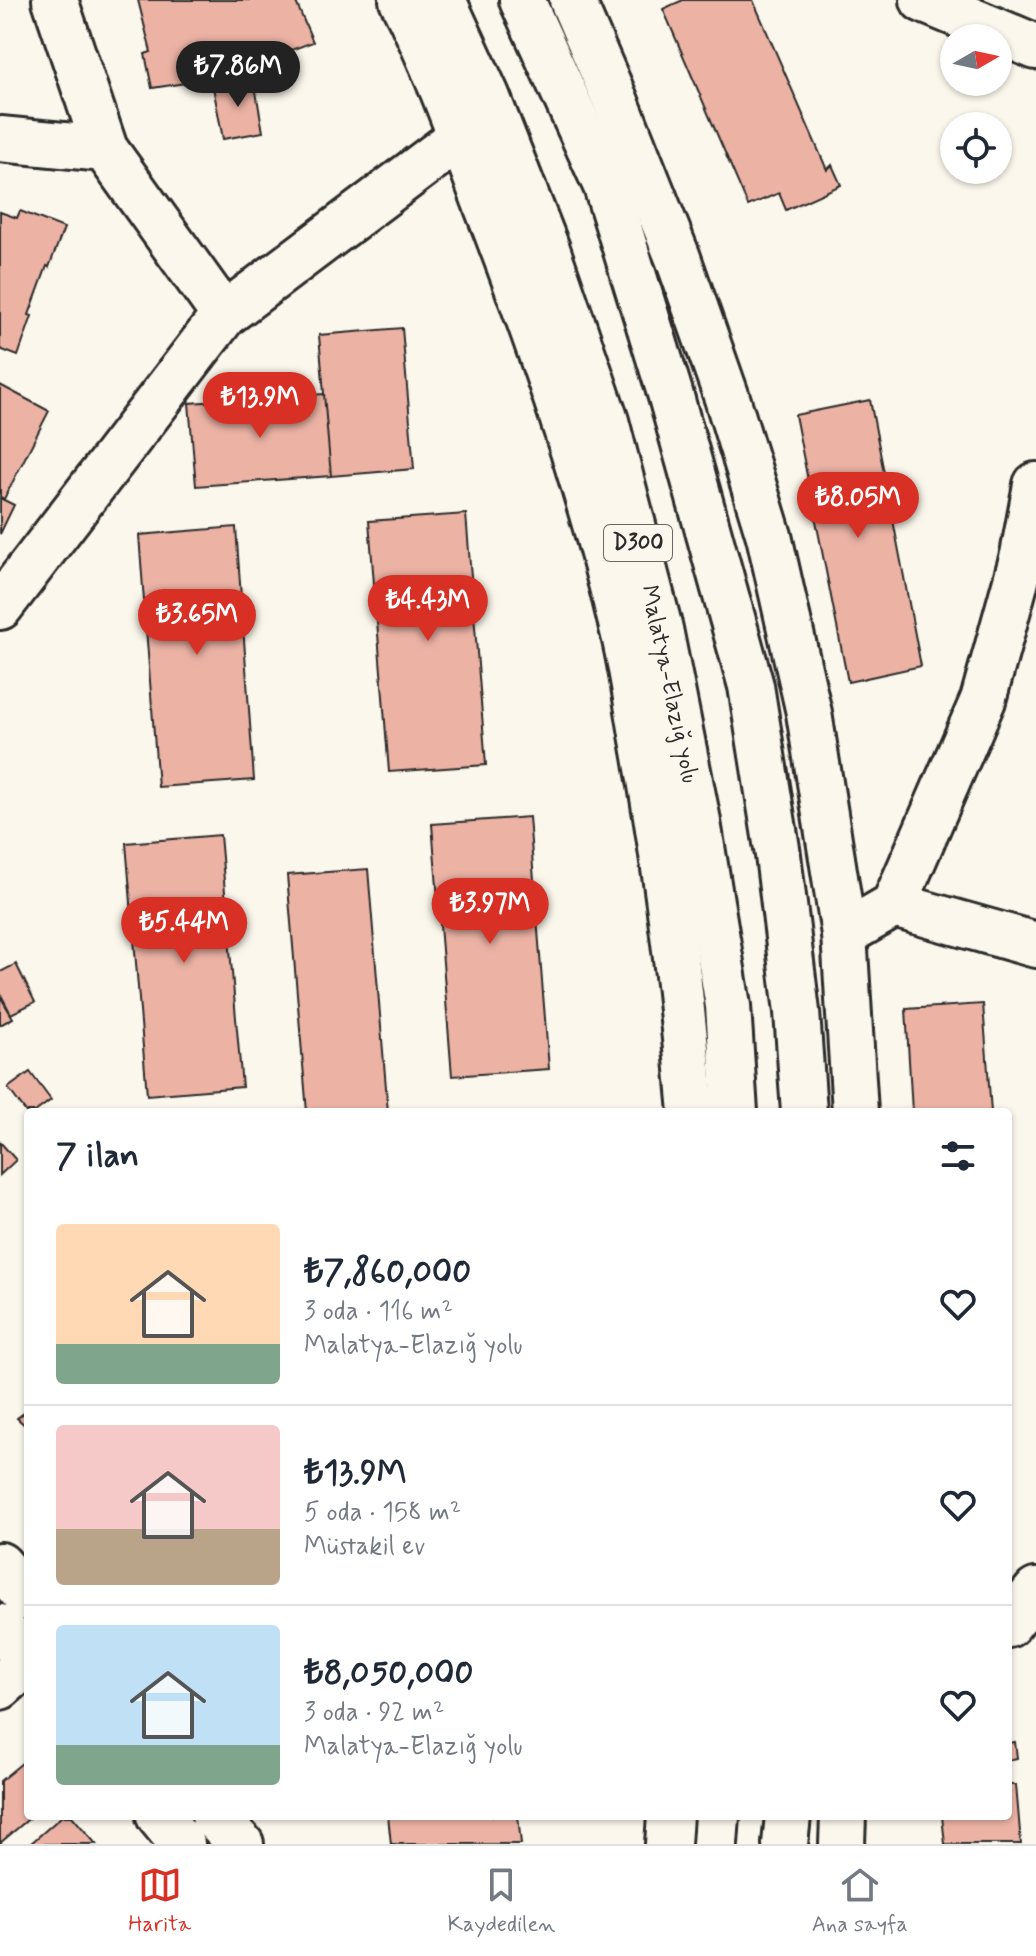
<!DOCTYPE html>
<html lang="tr">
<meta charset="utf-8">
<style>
:root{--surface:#fff;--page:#f6f6f7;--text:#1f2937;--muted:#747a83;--line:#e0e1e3;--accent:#d93025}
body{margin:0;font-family:Mynerve,sans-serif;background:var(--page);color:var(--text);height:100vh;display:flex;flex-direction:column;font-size:30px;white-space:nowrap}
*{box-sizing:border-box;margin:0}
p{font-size:26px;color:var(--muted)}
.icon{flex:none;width:44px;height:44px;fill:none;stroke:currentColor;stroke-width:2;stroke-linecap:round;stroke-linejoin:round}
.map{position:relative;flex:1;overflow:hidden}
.side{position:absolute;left:24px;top:1108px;width:988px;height:712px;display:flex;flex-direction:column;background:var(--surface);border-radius:8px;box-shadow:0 2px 6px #0004}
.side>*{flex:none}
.needle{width:52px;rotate:81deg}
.fabs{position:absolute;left:940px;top:24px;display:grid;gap:16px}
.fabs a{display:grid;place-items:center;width:72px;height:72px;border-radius:50%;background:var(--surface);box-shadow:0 2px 6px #0004;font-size:40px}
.price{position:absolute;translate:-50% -68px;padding:0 18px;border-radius:28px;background:var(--accent);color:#fff;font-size:26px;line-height:52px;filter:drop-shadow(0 2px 4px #0008)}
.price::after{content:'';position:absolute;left:50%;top:48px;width:24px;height:18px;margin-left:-12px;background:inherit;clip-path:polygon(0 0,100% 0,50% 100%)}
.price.on{background:#222;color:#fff}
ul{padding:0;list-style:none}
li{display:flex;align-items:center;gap:24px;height:200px;padding:0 32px}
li+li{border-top:2px solid var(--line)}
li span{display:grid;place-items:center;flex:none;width:224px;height:160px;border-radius:8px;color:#555}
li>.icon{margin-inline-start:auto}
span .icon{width:96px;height:96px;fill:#fffc;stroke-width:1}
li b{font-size:34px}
h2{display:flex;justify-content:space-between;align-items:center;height:96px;padding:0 32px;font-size:34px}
.tabs{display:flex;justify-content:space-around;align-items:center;height:112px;border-top:2px solid var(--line);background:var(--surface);font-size:22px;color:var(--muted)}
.tabs a{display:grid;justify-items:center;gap:4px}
.tabs .on{color:var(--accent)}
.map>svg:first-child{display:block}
.building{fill:#ecb3a5;stroke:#2b2b2b;stroke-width:2}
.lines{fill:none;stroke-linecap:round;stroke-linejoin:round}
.minor-casing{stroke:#2b2b2b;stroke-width:50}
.major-casing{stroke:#2b2b2b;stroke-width:50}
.highway-casing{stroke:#2b2b2b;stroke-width:50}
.minor{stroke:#fbf7ec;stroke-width:44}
.major{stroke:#fbf7ec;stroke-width:44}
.highway{stroke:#fbf7ec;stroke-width:44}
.labels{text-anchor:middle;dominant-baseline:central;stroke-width:6;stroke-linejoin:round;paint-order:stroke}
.shield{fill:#fbf7ec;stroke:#696865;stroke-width:2}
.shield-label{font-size:22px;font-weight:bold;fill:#2b2b2b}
.street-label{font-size:24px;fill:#2b2b2b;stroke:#fbf7ec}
</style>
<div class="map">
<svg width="1036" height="1844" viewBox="0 0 1036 1844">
<rect width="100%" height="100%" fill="#fbf7ec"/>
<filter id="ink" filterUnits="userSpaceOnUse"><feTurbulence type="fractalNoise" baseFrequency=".0125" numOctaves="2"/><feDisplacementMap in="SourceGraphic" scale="16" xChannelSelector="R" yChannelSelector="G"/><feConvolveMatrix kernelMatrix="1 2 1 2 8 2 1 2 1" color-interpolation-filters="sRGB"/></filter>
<g filter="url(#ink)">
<path class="building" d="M138,0H295L313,42L226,74L192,82L152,88L145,54L151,52Z
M683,0H753L827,170L832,165L841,185L786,210L779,193L748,206L663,9Z
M254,80L263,132L223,139L213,87Z
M20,211L64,228L49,267L47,266L29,315L32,316L18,356L0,349V212L17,218Z
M402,328L414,469L331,476L319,335Z
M0,385L49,411L4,499L0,497Z
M324,394L331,476L196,486L189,403Z
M870,400L921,666L848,682L795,415Z
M0,498L14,505L0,534Z
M466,514L486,765L389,772L369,521Z
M236,527L254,780L158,787L139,535Z
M529,817L549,1069L452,1076L432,824Z
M220,835L242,1087L147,1095L126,843Z
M368,869L388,1112H307L287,875Z
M16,964L35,1002L11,1014L0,993V972Z
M0,996L13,1018L0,1025Z
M983,1004L991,1112H912L906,1009Z
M30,1072L51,1100L35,1112H28V1115L8,1088Z
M0,1142L16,1160L0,1175Z
M28,1410V1428L17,1418Z
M1015,1742L1017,1758L1008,1760V1743Z
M28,1758V1816H32L0,1843V1781Z
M1008,1785H1016L1021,1844H945L942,1816H1008Z
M62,1816H72L96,1844H30Z
M388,1816H518L521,1844H391Z"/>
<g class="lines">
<defs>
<path id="minor" d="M55,0L105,149L224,315
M923,0L1036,47
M0,139L105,149
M0,607L224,315L460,137
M894,905L1036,945
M844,934L894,905L983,700L1023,555L1036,485
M1008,1625L1036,1591
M0,1687L28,1662"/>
<path id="major" d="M402,0C436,67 461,138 487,207C540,344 588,484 622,627C631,662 636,699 642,734C665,859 681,985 692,1112
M572,0L616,102L678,258L727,398L769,536L809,713L844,934L855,1112
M0,1565L28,1598
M0,1627L28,1660
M159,1816L182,1844
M214,1816L241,1844
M668,1844L670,1816
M842,1844L843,1816"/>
<path id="highway" d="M443,0L487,96L547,249L606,421L660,629L697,816L728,1006L735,1112
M522,0L606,186L670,393L751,686L778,855L797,1012L804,1112
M715,1844L717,1816
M785,1844L788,1816"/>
</defs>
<use href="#minor" class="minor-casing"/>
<use href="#major" class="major-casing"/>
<use href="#highway" class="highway-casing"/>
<use href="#minor" class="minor"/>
<use href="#major" class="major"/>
<use href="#highway" class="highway"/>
</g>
</g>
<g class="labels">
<rect class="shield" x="604" y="525" width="68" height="36" rx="6"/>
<g class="shield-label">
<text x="638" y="543">D300</text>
</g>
<g class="street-label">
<text transform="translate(669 684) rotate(78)">Malatya-Elazığ yolu</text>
</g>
</g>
</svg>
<div class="fabs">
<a><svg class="needle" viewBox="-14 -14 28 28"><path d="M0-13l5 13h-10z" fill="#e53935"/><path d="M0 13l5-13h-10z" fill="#747a83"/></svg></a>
<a><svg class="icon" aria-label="locate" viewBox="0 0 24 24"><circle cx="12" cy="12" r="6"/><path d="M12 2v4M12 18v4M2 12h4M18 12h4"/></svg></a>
</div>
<b class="price on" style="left:238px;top:109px">₺7.86M</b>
<b class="price" style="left:260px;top:440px">₺13.9M</b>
<b class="price" style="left:858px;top:540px">₺8.05M</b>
<b class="price" style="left:428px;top:643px">₺4.43M</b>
<b class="price" style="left:197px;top:657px">₺3.65M</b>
<b class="price" style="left:490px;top:946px">₺3.97M</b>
<b class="price" style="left:184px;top:965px">₺5.44M</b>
<section class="side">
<h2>7 ilan<svg class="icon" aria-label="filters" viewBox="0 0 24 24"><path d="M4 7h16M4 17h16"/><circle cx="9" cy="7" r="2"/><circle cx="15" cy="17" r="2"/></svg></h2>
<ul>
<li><span style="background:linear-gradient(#ffd9b3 75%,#7fa58c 0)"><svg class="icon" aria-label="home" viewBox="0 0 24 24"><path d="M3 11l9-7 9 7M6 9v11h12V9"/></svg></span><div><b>₺7,860,000</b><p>3 oda · 116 m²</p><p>Malatya-Elazığ yolu</p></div><svg class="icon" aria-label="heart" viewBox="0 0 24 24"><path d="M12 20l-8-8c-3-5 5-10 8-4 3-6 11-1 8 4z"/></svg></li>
<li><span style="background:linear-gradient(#f6c9c9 65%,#b9a48a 0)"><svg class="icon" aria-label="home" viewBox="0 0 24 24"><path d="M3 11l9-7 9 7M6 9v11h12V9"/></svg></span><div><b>₺13.9M</b><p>5 oda · 158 m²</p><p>Müstakil ev</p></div><svg class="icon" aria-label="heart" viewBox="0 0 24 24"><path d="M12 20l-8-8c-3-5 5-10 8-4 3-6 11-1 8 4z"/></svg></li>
<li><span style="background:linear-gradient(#bfe0f5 75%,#7fa58c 0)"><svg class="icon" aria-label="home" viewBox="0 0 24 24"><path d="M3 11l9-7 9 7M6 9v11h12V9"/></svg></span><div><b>₺8,050,000</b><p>3 oda · 92 m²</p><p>Malatya-Elazığ yolu</p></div><svg class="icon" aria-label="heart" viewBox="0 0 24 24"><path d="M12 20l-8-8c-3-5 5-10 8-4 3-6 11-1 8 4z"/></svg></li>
</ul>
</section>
</div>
<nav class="tabs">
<a class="on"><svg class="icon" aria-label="map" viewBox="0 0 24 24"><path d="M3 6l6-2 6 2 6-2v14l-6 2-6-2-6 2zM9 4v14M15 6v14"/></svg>Harita</a>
<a><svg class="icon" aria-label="saved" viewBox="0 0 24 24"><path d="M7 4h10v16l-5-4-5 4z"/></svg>Kaydedilen</a>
<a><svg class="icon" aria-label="home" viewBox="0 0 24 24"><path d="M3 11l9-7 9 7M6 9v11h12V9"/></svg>Ana sayfa</a>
</nav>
